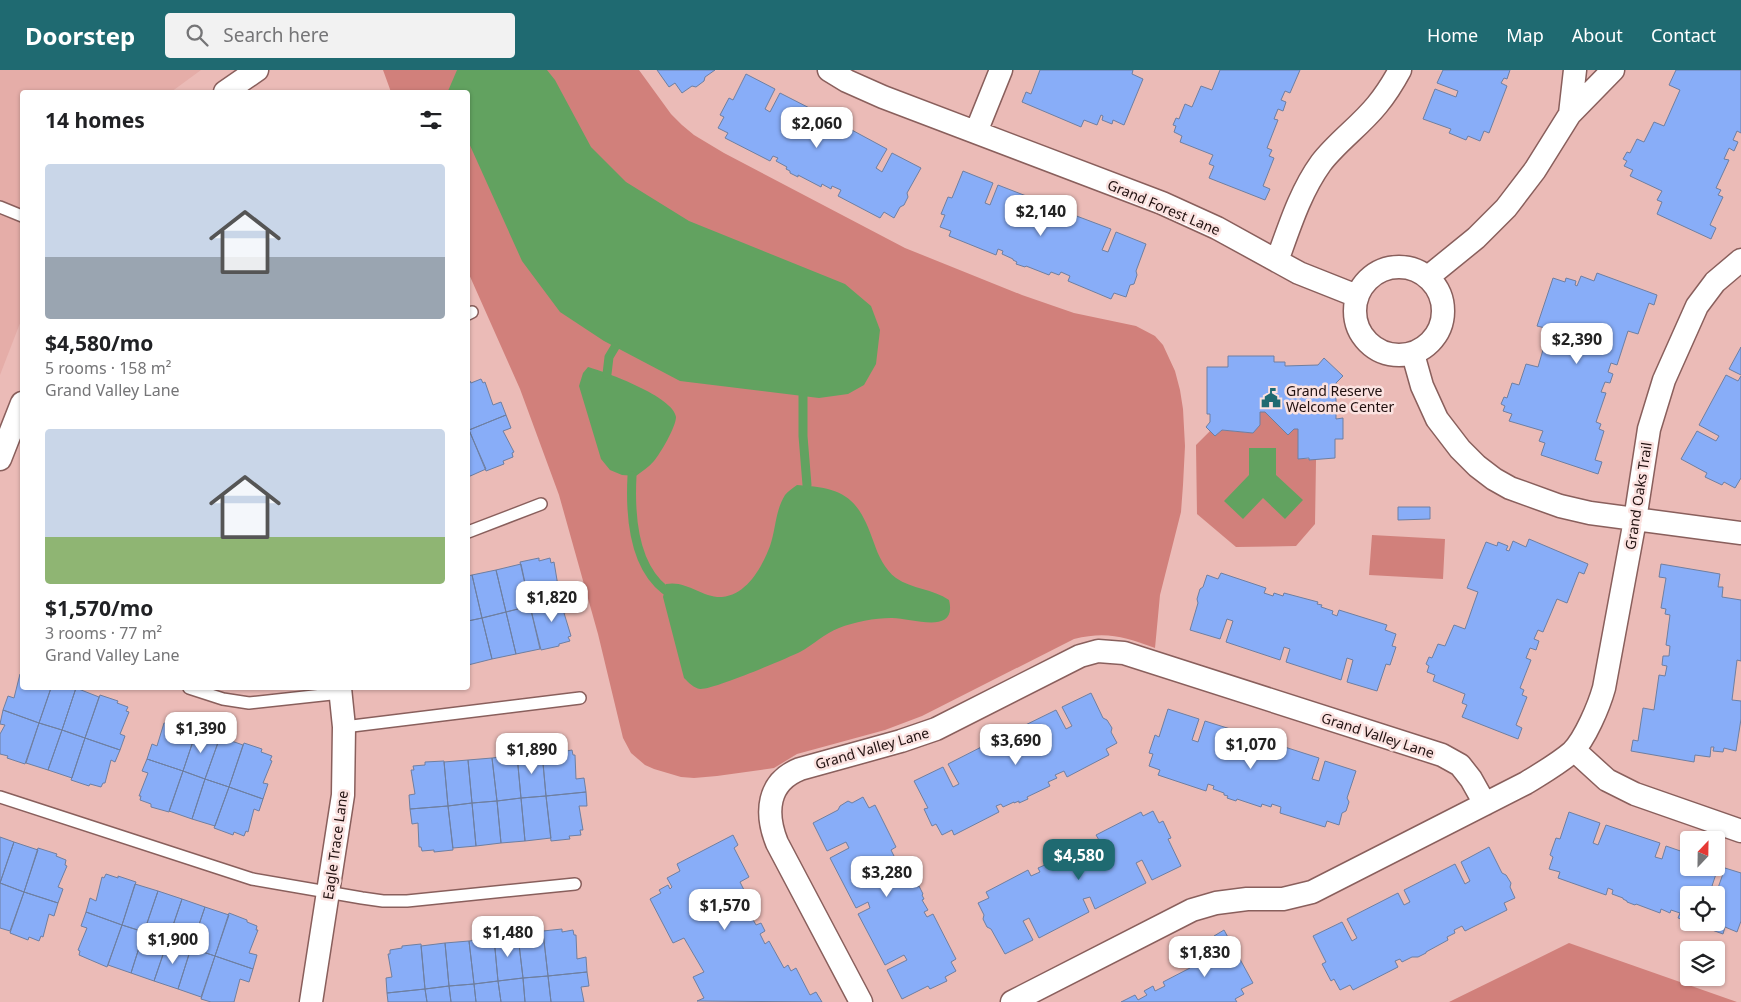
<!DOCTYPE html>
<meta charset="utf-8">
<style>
:root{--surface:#fff;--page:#f2f2f2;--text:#202124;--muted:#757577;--accent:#1f6a71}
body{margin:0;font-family:"Noto Sans",sans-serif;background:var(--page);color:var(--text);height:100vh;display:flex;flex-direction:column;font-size:19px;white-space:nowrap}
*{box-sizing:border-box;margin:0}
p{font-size:16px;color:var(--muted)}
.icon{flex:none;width:28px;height:28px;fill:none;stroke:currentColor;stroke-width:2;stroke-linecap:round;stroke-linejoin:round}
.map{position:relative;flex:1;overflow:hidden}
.side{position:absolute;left:20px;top:20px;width:450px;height:600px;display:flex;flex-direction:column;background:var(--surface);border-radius:5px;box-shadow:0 1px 4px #0004}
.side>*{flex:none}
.needle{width:32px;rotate:22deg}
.buttons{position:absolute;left:1680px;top:761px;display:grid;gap:10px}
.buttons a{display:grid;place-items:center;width:45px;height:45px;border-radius:5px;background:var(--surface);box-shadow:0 1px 4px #0004;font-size:25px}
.price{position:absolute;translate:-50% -42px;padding:0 11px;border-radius:10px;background:#fff;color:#222;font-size:16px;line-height:32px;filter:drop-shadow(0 1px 2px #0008)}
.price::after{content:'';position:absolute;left:50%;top:30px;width:15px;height:11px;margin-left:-8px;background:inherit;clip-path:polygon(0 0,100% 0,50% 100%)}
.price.selected{background:var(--accent);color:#fff}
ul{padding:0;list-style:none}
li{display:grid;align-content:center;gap:10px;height:265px;padding:0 25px}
li span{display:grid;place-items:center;height:155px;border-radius:5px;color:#555}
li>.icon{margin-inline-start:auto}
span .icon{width:90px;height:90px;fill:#fffc;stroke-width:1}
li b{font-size:21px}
h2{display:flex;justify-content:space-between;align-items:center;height:60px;padding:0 25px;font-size:21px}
header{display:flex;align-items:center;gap:30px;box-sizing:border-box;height:70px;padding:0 25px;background:var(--accent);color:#fff}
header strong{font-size:24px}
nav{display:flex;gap:28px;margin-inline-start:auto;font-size:18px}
.search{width:350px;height:45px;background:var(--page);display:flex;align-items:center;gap:12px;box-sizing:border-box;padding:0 18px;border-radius:5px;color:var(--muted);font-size:19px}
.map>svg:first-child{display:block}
.built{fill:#e5ada8}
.green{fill:#d1807b}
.water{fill:#62a260}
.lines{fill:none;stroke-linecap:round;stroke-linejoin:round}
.stream{stroke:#62a260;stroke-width:9}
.building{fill:#88adf8;stroke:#6e7fa1}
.service-casing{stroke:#895f5c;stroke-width:14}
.minor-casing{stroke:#895f5c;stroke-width:25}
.service{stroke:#fff;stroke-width:11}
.minor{stroke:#fff;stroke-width:22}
.labels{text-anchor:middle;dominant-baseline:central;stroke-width:5;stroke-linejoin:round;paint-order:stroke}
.street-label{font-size:14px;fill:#211110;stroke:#fbe2e0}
.poi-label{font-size:14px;fill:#211110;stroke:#fbe2e0;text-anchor:start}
</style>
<header>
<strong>Doorstep</strong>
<div class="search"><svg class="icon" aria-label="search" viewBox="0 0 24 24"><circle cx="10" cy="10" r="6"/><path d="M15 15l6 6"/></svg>Search here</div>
<nav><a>Home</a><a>Map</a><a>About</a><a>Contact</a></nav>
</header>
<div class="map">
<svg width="1741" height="932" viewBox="0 0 1741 932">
<rect width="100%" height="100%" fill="#ebbbb7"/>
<path class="built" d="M0,0H201L171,22H22V248L0,305Z"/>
<path class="green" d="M383,0H639L671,44L682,55L694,65L724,83L905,178L1022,225L1074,243L1136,256L1155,266L1163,275L1175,301L1180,320L1183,339L1185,376L1183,415L1181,442L1160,525L1155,578C1124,567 1107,561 1074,569L922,646L885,660L797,684L774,698L717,706L694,708L681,707L654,699L645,695L631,683L623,668L598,564L559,425L520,319L468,202V22H391Z
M1260,342H1265L1288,365L1294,359H1298V388L1316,390L1315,454L1296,476L1236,477L1197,444L1196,375L1210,361L1215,366L1222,360L1253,363Z
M1372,465L1445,469L1443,509L1369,505Z
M1569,873L1737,932H1449Z"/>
<path class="water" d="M457,0H547L555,10L591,77L626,112L689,151L845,214L871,236L880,260L876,294L864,315L848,324L819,328L680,311L604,271L560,242L522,191L468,71V22H449L448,21Z
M588,297C606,302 674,327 676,347C676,357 660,384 654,391C649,397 642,401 636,406L622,405L610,400L601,389L579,316L583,303Z
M1249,378H1276V405L1303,430L1285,449L1263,428L1243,449L1224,431L1249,405Z
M797,415C845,418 858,427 874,473C878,485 885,500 896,508C912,519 933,519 949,530C958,567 909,547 891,548C875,548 854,552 839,558C825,563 813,575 800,582C785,589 713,620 700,619C694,618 689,613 684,608L663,527L666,514C687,510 702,528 722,527C747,525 762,497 770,476C776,459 775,441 785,425C788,421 793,418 797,415Z"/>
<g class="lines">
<path class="stream" d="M607,304L609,287L615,277
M803,326V366L807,415
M632,406C630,444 633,495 665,520"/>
</g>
<path class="building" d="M657,0H715L705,7L704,11L696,17L692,16L682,23L675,13L669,17Z
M1040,0H1133L1132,4L1143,9L1124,55L1113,50L1112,54L1102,50L1103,46L1101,45L1097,55L1084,50L1081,57L1022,32L1026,22L1031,24Z
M1220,0H1300L1290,23L1285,21L1281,30L1286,32L1283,41L1278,39L1274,49L1278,50L1267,78L1272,80L1269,86L1274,88L1263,116L1270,119L1265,130L1209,108L1214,96L1209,94L1213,85L1180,72L1182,66L1174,62L1176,56L1173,55L1176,48L1179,49L1185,34L1192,37L1201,16L1212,20Z
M1443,0H1510L1507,9L1504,8L1501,13L1507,16L1489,63L1484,61L1480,71L1468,66L1466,70L1449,63L1451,59L1423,49L1435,19L1456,27L1458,21L1437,13Z
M1676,0H1741V63L1737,61L1733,70L1738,72L1734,81L1729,78L1724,89L1729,90L1716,118L1721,120L1718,125L1723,127L1710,155L1716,158L1711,169L1657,144L1662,132L1657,130L1662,121L1630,106L1633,100L1624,96L1627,91L1623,89L1627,82L1630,83L1637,69L1644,72L1654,52L1664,56L1680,20L1669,15Z
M746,4L775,19L765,39L770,42L780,23L831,49L825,61L831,64L837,52L887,79L876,98L882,102L892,83L921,98L907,123L908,127L904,135L900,137L894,148L884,142L880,148L838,126L841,120L832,116L831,119L822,114L821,117L798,105V107L790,103V101L786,99L787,97L776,91L778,88L773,86L770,91L725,68L728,63L718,58L724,47L720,45L729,28L733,30Z
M963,101L993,113L985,133L990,135L998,115L1052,136L1047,149L1053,151L1058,139L1111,159L1102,180L1108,182L1116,162L1146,174L1136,201L1137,205L1134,214L1130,215L1126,227L1114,223L1111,229L1068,211L1070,206L1061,202L1059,205L1051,202L1049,205L1026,196L1025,197L1016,194L1017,192L1013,190V189L1002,184L1003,181L998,179L996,185L949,166L951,161L940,157L945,145L941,144L948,127L952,128Z
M1597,203L1657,225L1654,235L1649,233L1638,264L1628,261L1617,295L1611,293L1608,302L1613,304L1610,313L1605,312L1601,322L1606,323L1596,352L1601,354L1599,359L1604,361L1595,390L1602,392L1598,404L1541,385L1545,373L1539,371L1543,361L1509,351L1512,344L1503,341L1505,336L1501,334L1504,327L1507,328L1512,313L1519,315L1526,294L1538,297L1549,259L1537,256L1553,208L1565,212L1566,208L1576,211L1575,215L1577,216L1581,206L1594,211Z
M1741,277V305L1729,299Z
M1228,286H1274V292H1285V296L1318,295L1324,288L1343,306L1336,313V349L1343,348V369H1335V388L1309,390V388L1298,389V359H1294L1288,365L1265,342H1260V355L1253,363L1222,360L1215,366L1206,357L1210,352V344H1207V297H1228Z
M1726,305L1738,311L1741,306V408L1735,418L1724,412L1722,415L1705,407L1707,403L1681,389L1697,361L1716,371L1719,366L1699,355Z
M481,309L483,313L485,312L493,335L501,332L506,345L469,360L468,356V312L470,311L471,313Z
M506,345L511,358L503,361L514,382L512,383L513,387L503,391L504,394L486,401L469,360Z
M468,360H469L486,399L468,407Z
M1398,437H1430V449L1398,450Z
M1529,469L1588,494L1584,504L1579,502L1567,533L1557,529L1543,562L1538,560L1534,569L1539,571L1536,580L1530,578L1526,588L1531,590L1520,618L1524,620L1522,625L1527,627L1516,655L1522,658L1518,669L1462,647L1467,635L1462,633L1465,624L1433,611L1435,605L1427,602L1429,596L1426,594L1429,587L1432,588L1438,574L1445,576L1454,555L1465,559L1478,522L1467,518L1486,472L1497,476L1498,472L1508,476L1506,480L1509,481L1513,471L1526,477Z
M539,488V491L550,488L551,493L554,492L558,516L566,514L569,527L530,536L520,492Z
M521,494L530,536L506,542L496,500Z
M1661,494L1720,504L1718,517H1723L1722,527L1741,530V591L1737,590L1732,630L1741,631V649L1736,681L1724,678L1723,682L1713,681L1714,677H1711L1710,687L1695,685L1694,692L1631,681L1633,670L1638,671L1643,638L1654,640L1659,605L1665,606L1667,596L1662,595L1663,586H1669L1670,576L1666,575L1670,545L1665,544L1666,539L1661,538L1666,508L1659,507Z
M496,500L506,542L482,548L472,505Z
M1221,503L1266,518L1264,523L1273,526L1274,523L1283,526L1284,523L1318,532L1317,534L1322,535L1321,537L1333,541L1332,544L1337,546L1339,540L1387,555L1385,560L1396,564L1392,576L1396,577L1390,595L1386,594L1377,621L1347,612L1353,590L1347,588L1341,610L1286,592L1290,579L1284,577L1280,590L1226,572L1233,551L1227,549L1220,569L1190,560L1198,533L1197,529L1200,519L1203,517L1207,505L1218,509Z
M472,505L482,548L468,551V506Z
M569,527L572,541L564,543L571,566L568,567L570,571L559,574V576L541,580L530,536Z
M530,536L540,579L516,584L506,542Z
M506,542L516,584L492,589L482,548Z
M482,548L492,589L468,595V551Z
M20,604H22V618H51L39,653L3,640L8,626L14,628Z
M51,618H76L62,660L39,653Z
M76,618L99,627L85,668L62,660Z
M1091,623L1103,648L1107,650L1112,658L1111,662L1117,673L1106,679L1109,685L1067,707L1064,701L1055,705L1057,708L1048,712L1050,716L1027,727L1028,729L1019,733V731L1014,733V732L1003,737L1001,734L996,736L999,742L954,765L952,760L942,765L936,754L932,756L924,739L928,738L914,711L943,697L953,717L959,714L948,694L999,668L1006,680L1012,677L1005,665L1056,640L1066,659L1072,656L1062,637Z
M100,625L118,631L117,633L128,637L126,641L129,642L120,664L125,666L120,680L85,668Z
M1168,639L1199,649L1192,670L1198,672L1205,651L1259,668L1255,681L1261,683L1266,671L1319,688L1312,709L1319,711L1325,691L1356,701L1347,728L1349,732L1346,741L1342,743L1339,755L1327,751L1325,757L1280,743L1281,737L1272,734L1271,737L1262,734L1261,737L1237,729L1236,731L1227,728L1228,726L1224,725V723L1213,719L1214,716L1208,714L1206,721L1158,705L1160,700L1149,696L1153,684L1149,683L1155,665L1159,667Z
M3,640L39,653L25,694L7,688L8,686L0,684V664L5,655L0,654Z
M167,650L179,653L180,651L198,657L183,701L147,689L152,674L157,676L164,653H166Z
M39,653L62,660L48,700L26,693Z
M197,659L220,667L205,709L183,701Z
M62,660L85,668L72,708L48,700Z
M220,667L243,675L229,717L205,709Z
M85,668L120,680L115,692L111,690L105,713H103L101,717L90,714L89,716L71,710Z
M244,673L262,679L261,682L272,686L270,690L272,691L263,713L268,714L263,729L229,717Z
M561,679V682L572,680L573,685H575L576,709L584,708L586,722L546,726L542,681Z
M542,683L546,726L521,728L517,685Z
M517,685L521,728L497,731L492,688Z
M492,688L497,731L472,733L468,690Z
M147,689L183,701L169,742L151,737V734L140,730L141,726H139L148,703L142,701Z
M468,690L472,733L448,736L444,692Z
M444,691L448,736L410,739L409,725L415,724L411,700H414L413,696L425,695V692Z
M183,701L205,709L192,749L169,741Z
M205,709L229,717L215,756L192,749Z
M229,717L263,729L259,741L254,739L248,762L246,761L244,766L234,762L233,765L214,758Z
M586,722L587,736H579L583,760H580L581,765L569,766L570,769L551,771L546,726Z
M546,726L551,768L525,771L521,728Z
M863,727L869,738L875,735L896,777L891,780L895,788L899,787L903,795L906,794L917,817L919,816L923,824L922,825L924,829L922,830L928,840L924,842L927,847L933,844L956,889L951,892L956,901L945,907L947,911L930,919L928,916L902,929L887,900L907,890L904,885L885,895L858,844L870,838L868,832L856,838L830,788L849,778L846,772L827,781L813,753L838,740L840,736L848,731L852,733Z
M521,728L525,771L501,773L497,731Z
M497,731L501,773L476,776L472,733Z
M472,733L476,776L453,778L448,736Z
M448,736L453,780L434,782V780L422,781L421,777H419L418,753L412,754L410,739Z
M1153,741L1159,753L1163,751L1171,768L1168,769L1181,796L1152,810L1142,790L1136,793L1146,813L1095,839L1090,827L1083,829L1089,842L1039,868L1029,848L1023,851L1033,870L1005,884L991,859L987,857L983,849L984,845L978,833L989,828L986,822L1028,800L1031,806L1040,802L1038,798L1047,794L1046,791L1068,780L1067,778L1076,774V776L1081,774V775L1092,770L1094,773L1099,770L1096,765L1141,742L1143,746Z
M1569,742L1600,753L1593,773L1598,775L1606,755L1660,773L1655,787L1662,789L1666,776L1689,784V798H1716V793L1719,795L1712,816L1718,818L1725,798L1741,803V851L1737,862L1725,857L1723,864L1690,852H1716V825H1689V852L1678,848L1680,843L1671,840L1670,843L1661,839L1660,843L1636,834L1635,835L1627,832V831L1623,829V828L1612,824L1613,820L1608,818L1606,825L1558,808L1560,802L1549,799L1553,787L1550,785L1556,768L1560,769Z
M733,765L738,775L734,778L749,807L740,812L756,844L751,846L756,855L761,853L765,861L760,864L765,874L769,871L784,898L788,895L791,901L796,898L810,925L816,922L822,932L697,931L704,928L693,907L704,902L684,868L673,873L650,829L661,823L659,820L668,815L670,819L672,817L667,808L680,801L677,794Z
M0,767L14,772L0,813Z
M14,772L38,780L24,822L0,813Z
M1489,777L1502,803L1506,805L1511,813L1510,817L1515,828L1504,833L1507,840L1465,861L1462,856L1454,860L1455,863L1447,867L1448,870L1426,882V883L1418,887H1412L1402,892L1400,889L1395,891L1398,897L1353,920L1350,915L1340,920L1334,909L1331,911L1322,894L1326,892L1313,866L1342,852L1352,871L1357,868L1347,849L1398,823L1404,835L1410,832L1404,820L1455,794L1465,814L1470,811L1461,792Z
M38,778L57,784L56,786L66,790L65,795L67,796L58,817L63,819L58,833L24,822Z
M106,804L118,808V806L136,812L122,855L86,842L90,828L96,831L102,807L104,808Z
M0,813L24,822L10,861L0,858Z
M135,814L158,821L144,862L122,855Z
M158,821L182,829L168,870L144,862Z
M24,822L58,833L54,846L49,844L43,867L41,866L39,871L29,867L28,870L10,863Z
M182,829L205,837L191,878L168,870Z
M205,837L229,845L215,886L191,878Z
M86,842L122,855L107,897L79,885L80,881L78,880L87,858L81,856Z
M229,843L247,850V852L257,856L256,860H258L249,883L257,885L253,899L215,886Z
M122,855L144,862L131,903L108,895Z
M562,859V862L573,860L574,865H576L577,889L586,887L587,902L548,906L543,861Z
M1224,860L1253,913L1241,919L1244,924L1235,929L1237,932H1121L1135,925L1138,930L1147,925L1144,921L1153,916L1155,921L1165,916L1163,912L1190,898L1187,894L1192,891L1190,886L1217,872L1214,866Z
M144,862L168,870L154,911L131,903Z
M543,863L548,906L523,908L518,866Z
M518,866L523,908L498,911L494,868Z
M494,868L498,911L474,914L469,871Z
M168,870L191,878L178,919L154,911Z
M469,871L474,914L449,916L445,873Z
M445,873L449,916L425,919L421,876Z
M421,874L425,919L387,923L386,908L392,907L388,884H390V880L402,878V876Z
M191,878L215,886L201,927L178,919Z
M215,886L253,899L249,912L240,909L234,932H211L201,929Z
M587,902L589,916L581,917L584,932H551L548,906Z
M548,906L551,932H525L523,908Z
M523,908L525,932H501L498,911Z
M498,911L501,932H476L474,914Z
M474,914L476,932H451L449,916Z
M449,916L451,932H427L425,919Z
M425,919L427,932H388L387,923Z"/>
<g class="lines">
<defs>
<path id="service" d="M0,137L22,146
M468,244L472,242
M468,462L541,434
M189,618L223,629L249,633L341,623
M344,657L580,628
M0,727L252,809L362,828L383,831H407L575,814"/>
<path id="minor" d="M829,0L847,11L883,27L1162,133L1217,158L1299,203L1357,226
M225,22L257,0
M1570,44L1575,0
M976,62L1001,0
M1277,191C1289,158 1300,122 1321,93C1337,72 1360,56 1377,35C1386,24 1393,13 1400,0
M1355 241a44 44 0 1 1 88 0a44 44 0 1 1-88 0Z
M1428,207L1476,168L1506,138L1535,100L1570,44L1613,0
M1413,284L1422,316L1437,349L1460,379L1477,396L1494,409L1510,418L1560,436L1590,443L1741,463
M0,389L22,333
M1574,680L1607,710L1635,724L1741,761
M311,932L343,725L344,657L340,618
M861,932L777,773C765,743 767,712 800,699L901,671L936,659L1080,586L1098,581L1124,583L1442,685L1460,695L1471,709L1485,734
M1012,932L1192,840L1216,833L1247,829H1283L1312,822L1526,713C1542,703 1558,694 1572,682C1585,669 1599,636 1604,618L1635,450L1649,359L1664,310L1697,236L1715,212L1741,190"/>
</defs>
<use href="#service" class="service-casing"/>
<use href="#minor" class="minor-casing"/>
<use href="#service" class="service"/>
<use href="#minor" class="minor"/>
</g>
<defs>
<symbol id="civic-bare" viewBox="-9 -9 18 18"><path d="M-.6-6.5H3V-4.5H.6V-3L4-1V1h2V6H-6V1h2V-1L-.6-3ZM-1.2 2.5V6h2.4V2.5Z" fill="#1f6a71" stroke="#fbe2e0" stroke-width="2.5" paint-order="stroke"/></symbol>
</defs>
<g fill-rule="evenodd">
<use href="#civic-bare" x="1257" y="314" width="28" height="28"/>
</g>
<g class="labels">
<g class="street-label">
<text transform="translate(1164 137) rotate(23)">Grand Forest Lane</text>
<text transform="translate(1638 426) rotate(-81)">Grand Oaks Trail</text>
<text transform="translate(1378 665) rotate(18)">Grand Valley Lane</text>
<text transform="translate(872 678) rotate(-16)">Grand Valley Lane</text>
<text transform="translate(335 775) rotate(-82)">Eagle Trace Lane</text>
</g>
<g class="poi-label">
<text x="1286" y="320">Grand Reserve<tspan x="1286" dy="16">Welcome Center</tspan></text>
</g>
</g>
</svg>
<div class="buttons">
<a><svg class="needle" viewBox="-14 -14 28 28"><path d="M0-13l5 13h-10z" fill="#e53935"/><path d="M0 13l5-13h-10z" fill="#757577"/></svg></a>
<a><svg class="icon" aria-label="locate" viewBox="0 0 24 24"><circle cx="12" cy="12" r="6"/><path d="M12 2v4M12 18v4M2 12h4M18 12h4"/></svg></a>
<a><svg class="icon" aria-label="layers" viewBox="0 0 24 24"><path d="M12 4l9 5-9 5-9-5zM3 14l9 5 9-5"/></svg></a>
</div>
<b class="price" style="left:817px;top:79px">$2,060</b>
<b class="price" style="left:1041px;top:167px">$2,140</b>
<b class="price" style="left:1577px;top:295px">$2,390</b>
<b class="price" style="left:552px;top:553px">$1,820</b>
<b class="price" style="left:201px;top:684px">$1,390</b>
<b class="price" style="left:1016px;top:696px">$3,690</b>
<b class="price" style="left:1251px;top:700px">$1,070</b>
<b class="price" style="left:532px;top:705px">$1,890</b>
<b class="price selected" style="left:1079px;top:811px">$4,580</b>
<b class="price" style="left:887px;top:828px">$3,280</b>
<b class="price" style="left:725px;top:861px">$1,570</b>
<b class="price" style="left:508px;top:888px">$1,480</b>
<b class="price" style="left:173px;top:895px">$1,900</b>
<b class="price" style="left:1205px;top:908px">$1,830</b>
<section class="side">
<h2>14 homes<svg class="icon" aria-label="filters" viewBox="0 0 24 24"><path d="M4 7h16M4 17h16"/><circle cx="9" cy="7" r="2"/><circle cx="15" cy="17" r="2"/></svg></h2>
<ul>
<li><span style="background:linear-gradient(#c9d6e8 60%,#9aa5b1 0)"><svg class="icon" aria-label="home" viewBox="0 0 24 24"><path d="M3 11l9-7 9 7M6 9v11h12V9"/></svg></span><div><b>$4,580/mo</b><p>5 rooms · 158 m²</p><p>Grand Valley Lane</p></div></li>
<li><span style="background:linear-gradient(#c9d6e8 70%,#8fb573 0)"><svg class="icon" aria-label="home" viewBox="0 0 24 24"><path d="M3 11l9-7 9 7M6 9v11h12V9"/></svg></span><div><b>$1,570/mo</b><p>3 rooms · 77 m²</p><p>Grand Valley Lane</p></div></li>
</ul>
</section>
</div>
